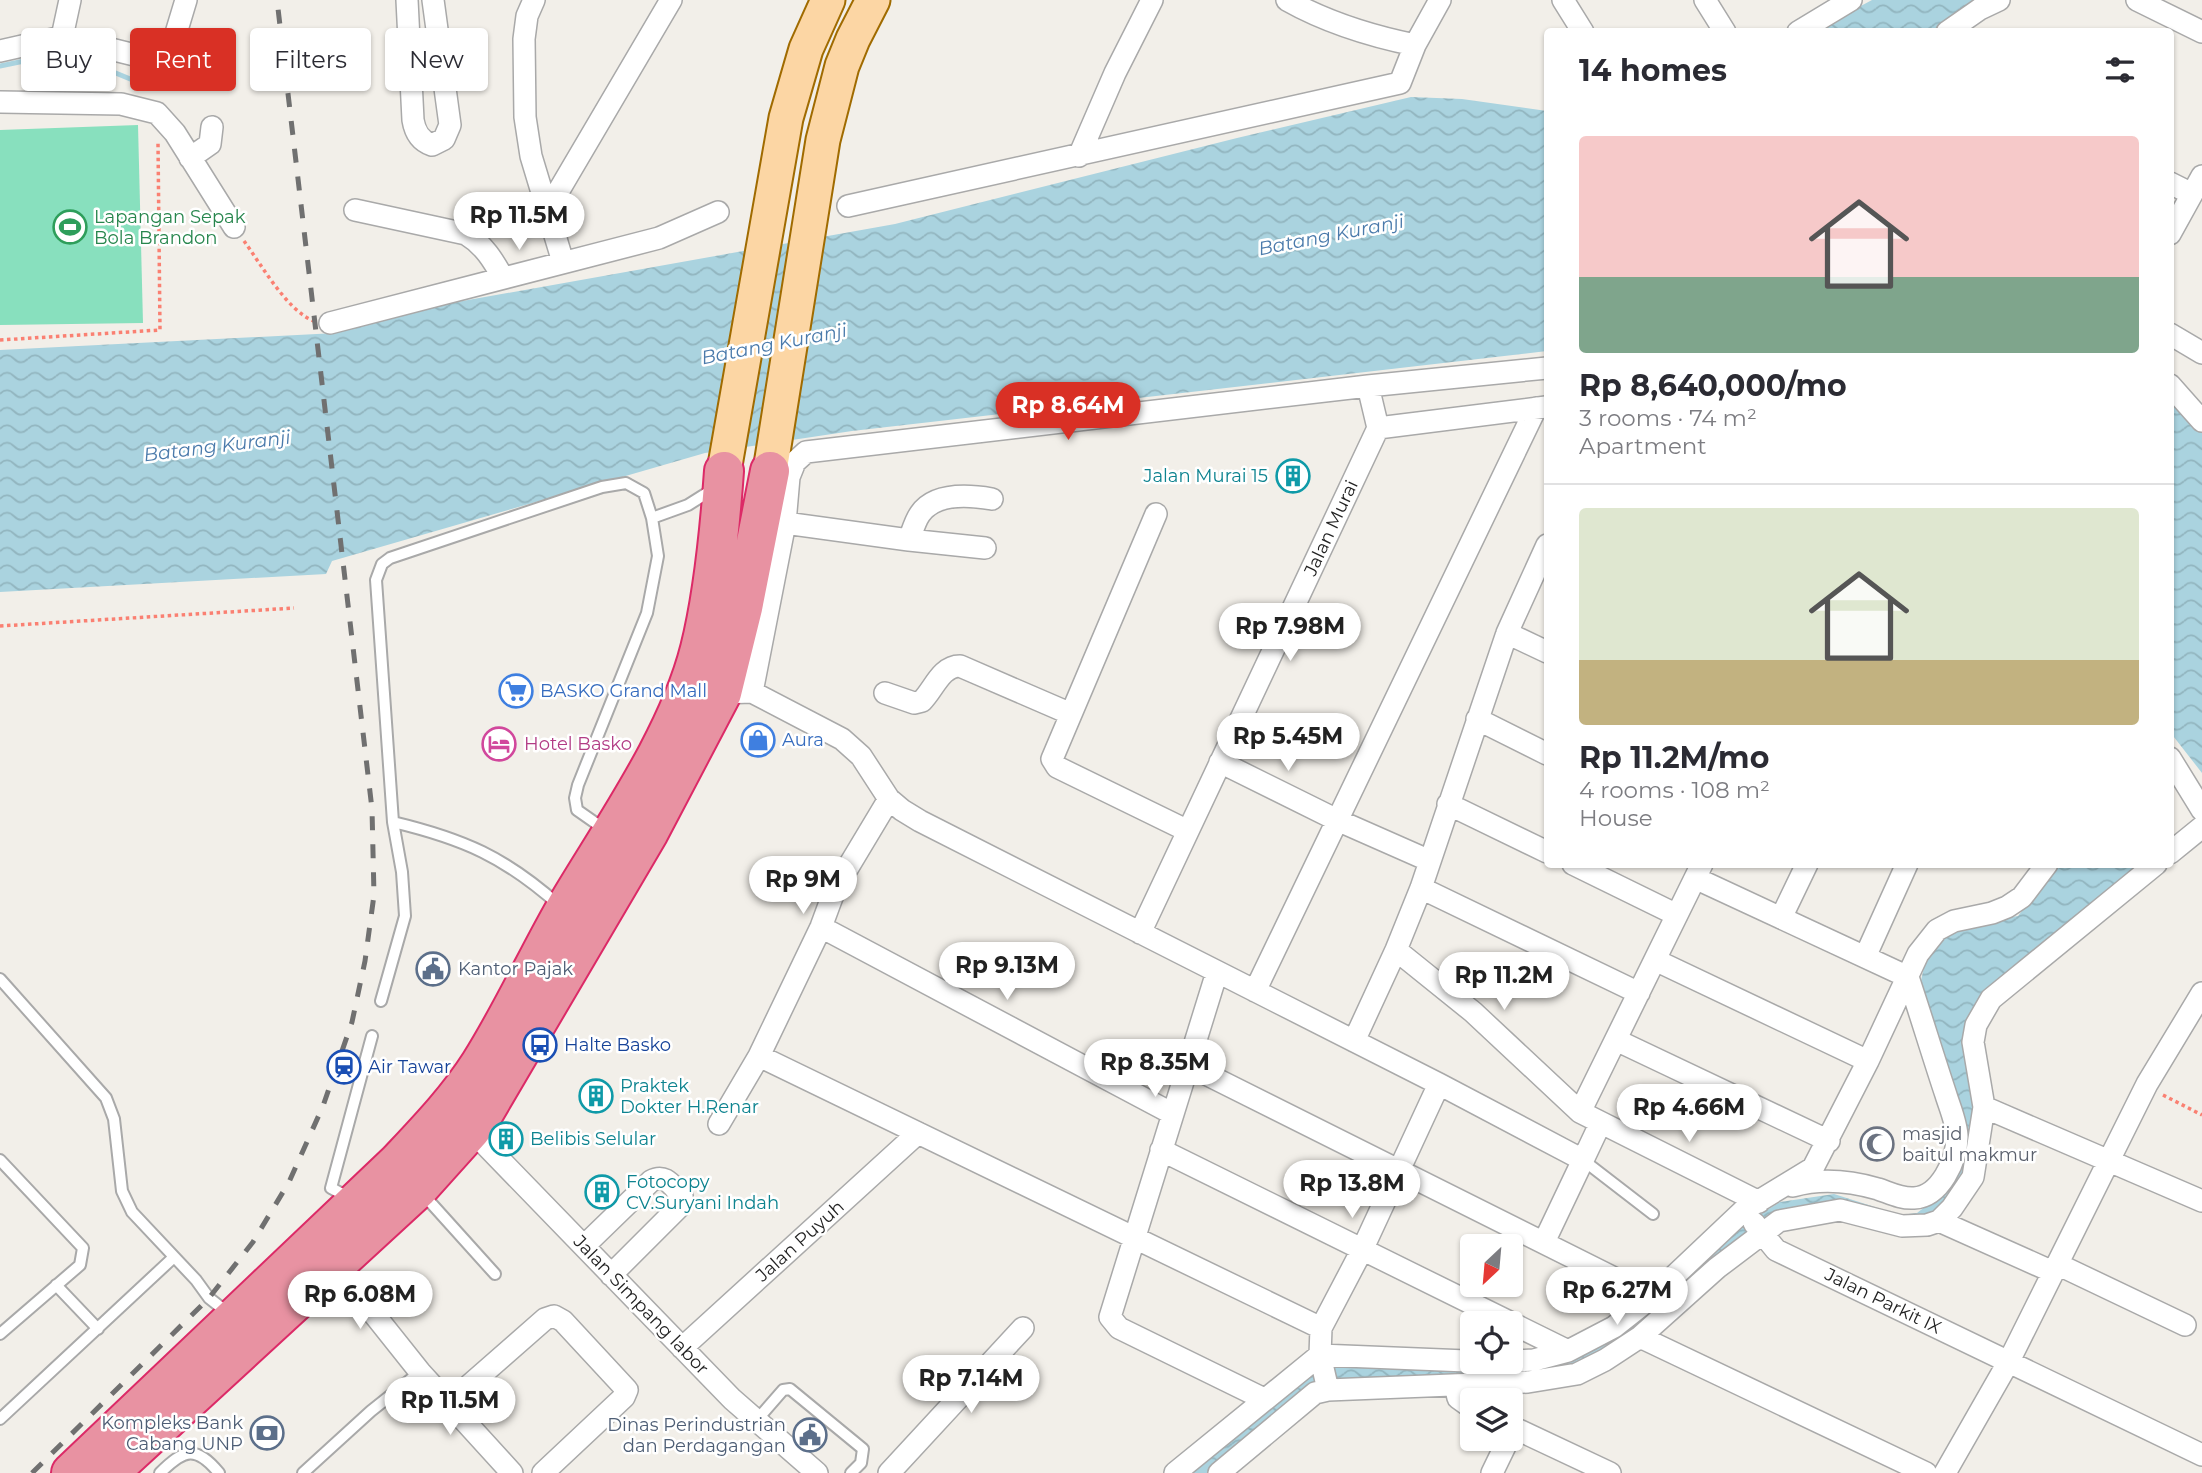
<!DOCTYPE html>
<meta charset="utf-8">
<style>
:root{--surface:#fff;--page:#f7f7f7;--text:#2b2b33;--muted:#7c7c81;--line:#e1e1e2;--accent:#d93025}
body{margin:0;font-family:Montserrat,sans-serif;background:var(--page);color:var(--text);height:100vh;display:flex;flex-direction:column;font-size:26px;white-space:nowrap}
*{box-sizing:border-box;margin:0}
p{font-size:23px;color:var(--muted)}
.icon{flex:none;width:38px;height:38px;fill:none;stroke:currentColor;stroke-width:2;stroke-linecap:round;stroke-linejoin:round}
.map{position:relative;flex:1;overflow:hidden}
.drawer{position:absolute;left:1544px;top:28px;width:630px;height:840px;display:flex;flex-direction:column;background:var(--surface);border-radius:7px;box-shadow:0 2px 5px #0004}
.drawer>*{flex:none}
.banner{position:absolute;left:21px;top:28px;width:665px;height:63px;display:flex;gap:14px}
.needle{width:46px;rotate:206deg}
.buttons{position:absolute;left:1460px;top:1234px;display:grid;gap:14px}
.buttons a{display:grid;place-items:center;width:63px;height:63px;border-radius:7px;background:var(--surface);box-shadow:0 2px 5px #0004;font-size:35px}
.price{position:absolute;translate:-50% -60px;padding:0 16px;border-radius:24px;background:#fff;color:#222;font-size:23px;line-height:46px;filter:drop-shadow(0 2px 4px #0008)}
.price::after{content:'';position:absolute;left:50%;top:42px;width:21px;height:16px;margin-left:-10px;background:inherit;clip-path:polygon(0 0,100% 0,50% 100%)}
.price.current{background:var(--accent);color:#fff}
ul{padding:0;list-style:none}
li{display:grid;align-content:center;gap:14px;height:371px;padding:0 35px}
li+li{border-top:2px solid var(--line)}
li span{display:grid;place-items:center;height:217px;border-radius:7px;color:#555}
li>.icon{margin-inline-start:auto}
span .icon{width:126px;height:126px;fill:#fffc;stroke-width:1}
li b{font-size:30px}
h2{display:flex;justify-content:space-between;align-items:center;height:84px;padding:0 35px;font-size:30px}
.pill{padding:0 24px;border-radius:7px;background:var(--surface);box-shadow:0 2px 5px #0004;font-size:24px;line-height:63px}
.pill.current{background:var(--accent);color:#fff}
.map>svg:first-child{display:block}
.pitch{fill:#88e0be}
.water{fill:url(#water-waves)}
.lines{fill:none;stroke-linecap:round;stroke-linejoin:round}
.stream{stroke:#aad3df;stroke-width:5}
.lane-casing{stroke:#a9a9a9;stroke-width:14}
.street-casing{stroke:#a9a9a9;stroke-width:24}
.primary-casing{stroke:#a06b00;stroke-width:37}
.highway-casing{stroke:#dc2a67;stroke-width:42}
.path{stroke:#fa8072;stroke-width:3.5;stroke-dasharray:3.5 3.5;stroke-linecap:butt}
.lane{stroke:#fff;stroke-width:10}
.street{stroke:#fff;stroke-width:21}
.primary{stroke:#fcd6a4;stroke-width:33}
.highway{stroke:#e892a2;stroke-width:38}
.rail{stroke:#707070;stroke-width:5;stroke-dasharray:14 14;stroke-linecap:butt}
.labels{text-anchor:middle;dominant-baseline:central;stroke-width:5;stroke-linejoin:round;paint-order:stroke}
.leisure-label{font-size:18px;fill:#27864d;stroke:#fff;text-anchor:start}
.culture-label{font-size:18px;fill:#0d838f;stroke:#fff;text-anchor:start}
.street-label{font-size:18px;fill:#222;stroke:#fff}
.shop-label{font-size:18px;fill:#366cbe;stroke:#fff;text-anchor:start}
.hotel-label{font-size:18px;fill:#b23c85;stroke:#fff;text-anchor:start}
.service-label{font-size:18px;fill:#4e5e75;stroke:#fff;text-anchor:end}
.transit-label{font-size:18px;fill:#164399;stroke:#fff;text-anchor:start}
.worship-label{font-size:18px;fill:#5b616d;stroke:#fff;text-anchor:start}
.water-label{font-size:19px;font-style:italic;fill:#4a7aab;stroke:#fff}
</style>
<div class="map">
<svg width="2202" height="1473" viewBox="0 0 2202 1473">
<defs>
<pattern id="water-waves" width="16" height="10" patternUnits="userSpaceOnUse" patternTransform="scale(1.75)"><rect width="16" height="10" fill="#aad3df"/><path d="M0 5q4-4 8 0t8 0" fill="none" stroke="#92b5bf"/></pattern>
</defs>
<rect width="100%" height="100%" fill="#f2efe9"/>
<path class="pitch" d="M138,125L143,323L0,325V130Z"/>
<path class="water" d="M1872,0H1976L1936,31L1812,32Z
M1411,97L1462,99L1547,111V351L852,431L705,453L332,561L326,574L0,592V350L336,333L356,320L895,224L1237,138Z
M2170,386L2202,424V773L2170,732Z
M2052,865H2142L1982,1004L1977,1145L1957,1198L1930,1222L1839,1207L1768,1222L1631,1339L1556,1375L1323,1383L1214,1473H1183L1318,1364L1548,1361L1737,1229L1780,1202L1834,1194L1900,1215L1917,1213L1945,1191L1962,1149L1920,990C1928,922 1962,925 2018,916L2042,885Z"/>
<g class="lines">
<path class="stream" d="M0,66L29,60L106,69L152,88"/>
<defs>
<path id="lane" d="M393,822C464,839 505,857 560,906
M607,831L577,810L575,798L578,785L647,613L658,556L652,518L688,505L715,488
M0,979L106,1098L114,1119L122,1191L132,1212L196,1280L209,1298L228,1313
M381,1001L405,916L402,872L393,822L376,580L382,564L390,558L602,487L626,483L644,493L652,518
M0,1160L83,1248L80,1265L0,1334
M1583,1160L1653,1214
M422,1193L495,1274
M350,1198L331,1188L372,1036
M56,1285L98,1329
M0,1419L174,1257
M756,1421L783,1390L790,1389L863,1449L861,1463L851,1473
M160,1473C184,1449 196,1445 219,1473
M303,1473L371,1411L420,1372"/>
<path id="street" d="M407,0L413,120C415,132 420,141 432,145L444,139L450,125L433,0
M534,0L527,16L524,39L525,117L531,156L563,262
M1287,0C1326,22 1371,36 1415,45
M1563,0L1583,32
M1705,0L1725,32
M2137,0L2202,32
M1798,32L1851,0
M1947,32L1980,9L1999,0
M62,37L70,0
M0,51L62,37L167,63L186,0
M0,102L121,104L157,113L175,133L234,227
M1079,156L1115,73L1152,0
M190,158L210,144L212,127
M2170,183L2192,194
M848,206L1400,83L1415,45L1440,0
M548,209L671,0
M355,210L466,234C484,245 493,260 503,278
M2170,234L2202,176
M330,323L659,238L718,212
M2170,334L2202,353
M2170,385L2202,421
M1378,428L1546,407
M1156,514L1052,759L1057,767L1186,830
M785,523L909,540L985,548
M909,540C912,532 915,521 920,514C935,492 969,495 992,499
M1507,633L1547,652
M752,692L785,523L789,477L795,462L806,452L1368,386L1547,368
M722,693L752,692L842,739L861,756L889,799L902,810L920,821L1439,1084L1583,1160L1600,1124
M885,693L914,703L922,701C934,689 941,666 960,666L1071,714
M1477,719L1547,754
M2170,758L2202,810
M1220,762L1337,820L1430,861
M1448,804L1547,852
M2170,853L2202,827
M1573,864L1677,915
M1695,878L1908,977C1921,1016 1933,1056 1946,1095C1950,1108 1957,1124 1957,1137C1957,1160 1940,1197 1914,1198C1901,1199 1890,1193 1878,1189C1850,1181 1821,1178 1793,1186
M1421,888L1639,993
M1781,918L1807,864
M821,927L1173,1114
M1140,933L1378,428L1368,386
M1396,950L1473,1012L1580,1112L1759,1202
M1865,957L1907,864
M1655,960L1868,1061
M1217,972L1110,1317L1119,1328L1264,1399
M1255,991L1536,408
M1616,1040L1829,1141
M1354,1041L1396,950L1421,888L1507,633L1547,545
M759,1056L1321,1328
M1188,1065L1652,1297
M1439,1084L1363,1248L1321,1328L1320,1355L1328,1390L1528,1382L1577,1374L1605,1360L1640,1337L1717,1268L1779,1221L1840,1210L1902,1226L1927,1225L1939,1221L1952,1208L1973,1177L1984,1107L1973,1042L1976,1025L1991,999L2156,864
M1984,1107L2202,1201
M1580,1112L1702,864
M719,1124L759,1056L821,927L835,889L889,799
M471,1130L732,1399L817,1473
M1161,1150L1568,1351
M1939,1221L2053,1272
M1754,1223L1776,1250L2202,1455
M1544,1242L1583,1160
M584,1246L651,1181C666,1173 672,1186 682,1196L680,1206L611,1275
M334,1264L420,1372L512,1473
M2057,1264L2185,1325
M1640,1337L1926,1473
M682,1348L918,1133
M1455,1385L1458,1398L1472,1408
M448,1404L545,1319L554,1316L563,1321L627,1390L624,1397L543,1473
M1510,1426L1610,1473
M889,1473L1023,1328
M1175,1473L1320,1355L1491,1362L1534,1360L1568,1351L1614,1327L1652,1297L1744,1210L1813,1168L1868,1061L1918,954L1937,930L1954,921L1992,913L2007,907L2022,897L2047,864
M1219,1473L1315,1393L1328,1390
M1492,1473L1509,1438
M1945,1473L2009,1361L2147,1084L2202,993"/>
<path id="primary" d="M724,471L786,118L806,49L828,0
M770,471L823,140L842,66L853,39L873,0"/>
<path id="highway" d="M71,1473L398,1162C427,1131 457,1100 480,1064C513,1012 538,955 569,902C615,825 678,736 700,649C714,593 720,528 724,471
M109,1473L418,1189L471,1130L485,1111L649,832L722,693L743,608L770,471"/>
</defs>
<use href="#lane" class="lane-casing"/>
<use href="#street" class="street-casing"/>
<use href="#primary" class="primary-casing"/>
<use href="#highway" class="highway-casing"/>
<path class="path" d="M244,241C261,264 287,311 314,321
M0,340L160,330L158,143
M0,626L294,608
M2163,1095L2202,1115"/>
<use href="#lane" class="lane"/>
<use href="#street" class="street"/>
<use href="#primary" class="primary"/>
<use href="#highway" class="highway"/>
<path class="rail" d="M32,1473L209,1298L253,1242L289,1182L323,1106L352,1022L365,961L374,895L372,809L277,0"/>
</g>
<defs>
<symbol id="stadium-ring" viewBox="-11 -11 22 22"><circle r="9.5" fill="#fff" stroke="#2e9e5b" stroke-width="1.5"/><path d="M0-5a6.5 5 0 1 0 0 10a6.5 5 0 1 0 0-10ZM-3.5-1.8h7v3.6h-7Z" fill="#2e9e5b"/></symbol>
<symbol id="building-ring" viewBox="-11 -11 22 22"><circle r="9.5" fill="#fff" stroke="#0f9aa8" stroke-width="1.5"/><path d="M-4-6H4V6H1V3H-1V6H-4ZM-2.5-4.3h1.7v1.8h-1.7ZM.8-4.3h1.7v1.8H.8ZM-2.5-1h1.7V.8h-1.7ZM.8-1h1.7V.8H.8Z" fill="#0f9aa8"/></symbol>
<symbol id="supermarket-ring" viewBox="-11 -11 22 22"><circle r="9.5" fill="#fff" stroke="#3f7fe0" stroke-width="1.5"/><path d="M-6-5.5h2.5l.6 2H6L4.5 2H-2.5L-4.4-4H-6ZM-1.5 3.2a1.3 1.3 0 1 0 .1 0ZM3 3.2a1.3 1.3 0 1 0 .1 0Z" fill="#3f7fe0"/></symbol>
<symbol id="shop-ring" viewBox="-11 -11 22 22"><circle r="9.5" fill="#fff" stroke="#3f7fe0" stroke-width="1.5"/><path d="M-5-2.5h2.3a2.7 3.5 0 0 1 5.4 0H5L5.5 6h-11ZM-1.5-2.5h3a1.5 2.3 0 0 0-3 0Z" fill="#3f7fe0"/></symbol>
<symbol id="hotel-ring" viewBox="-11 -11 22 22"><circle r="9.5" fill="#fff" stroke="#d1479c" stroke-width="1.5"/><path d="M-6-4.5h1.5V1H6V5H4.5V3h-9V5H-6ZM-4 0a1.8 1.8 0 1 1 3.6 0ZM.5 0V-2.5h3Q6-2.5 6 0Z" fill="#d1479c"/></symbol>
<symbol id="civic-ring" viewBox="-11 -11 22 22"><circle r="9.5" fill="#fff" stroke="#5c6f8a" stroke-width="1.5"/><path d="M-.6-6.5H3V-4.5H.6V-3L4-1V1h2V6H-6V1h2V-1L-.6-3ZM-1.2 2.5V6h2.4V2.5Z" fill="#5c6f8a"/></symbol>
<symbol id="bus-ring" viewBox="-11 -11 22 22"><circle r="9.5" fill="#fff" stroke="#1a4fb4" stroke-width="1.5"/><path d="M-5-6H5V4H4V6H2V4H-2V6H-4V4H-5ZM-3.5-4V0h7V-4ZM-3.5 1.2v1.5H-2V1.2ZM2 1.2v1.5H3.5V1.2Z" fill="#1a4fb4"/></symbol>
<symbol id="station-ring" viewBox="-11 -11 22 22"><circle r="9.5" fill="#fff" stroke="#1a4fb4" stroke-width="1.5"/><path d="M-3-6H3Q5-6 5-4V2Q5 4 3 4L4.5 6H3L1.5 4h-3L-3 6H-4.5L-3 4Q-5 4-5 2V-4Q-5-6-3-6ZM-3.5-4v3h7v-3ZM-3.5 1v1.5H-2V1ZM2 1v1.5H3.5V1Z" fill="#1a4fb4"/></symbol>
<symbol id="mosque-ring" viewBox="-11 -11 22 22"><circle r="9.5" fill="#fff" stroke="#6b7280" stroke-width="1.5"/><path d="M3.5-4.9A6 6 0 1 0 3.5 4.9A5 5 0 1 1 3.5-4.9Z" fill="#6b7280"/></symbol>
<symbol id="bank-ring" viewBox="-11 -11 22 22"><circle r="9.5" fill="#fff" stroke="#5c6f8a" stroke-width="1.5"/><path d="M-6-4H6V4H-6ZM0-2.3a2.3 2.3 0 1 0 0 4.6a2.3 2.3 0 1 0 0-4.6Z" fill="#5c6f8a"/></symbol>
</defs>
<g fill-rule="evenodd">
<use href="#stadium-ring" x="51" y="208" width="38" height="38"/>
<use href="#building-ring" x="1274" y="457" width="38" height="38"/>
<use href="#supermarket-ring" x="497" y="672" width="38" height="38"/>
<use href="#shop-ring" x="739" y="721" width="38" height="38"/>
<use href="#hotel-ring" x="480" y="725" width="38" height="38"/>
<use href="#civic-ring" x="414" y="950" width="38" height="38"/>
<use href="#bus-ring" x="521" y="1026" width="38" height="38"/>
<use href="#station-ring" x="325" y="1048" width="38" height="38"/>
<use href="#building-ring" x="577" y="1077" width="38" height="38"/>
<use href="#building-ring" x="487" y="1120" width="38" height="38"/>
<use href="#mosque-ring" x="1858" y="1125" width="38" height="38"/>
<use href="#building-ring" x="583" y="1173" width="38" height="38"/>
<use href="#bank-ring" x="248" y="1414" width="38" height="38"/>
<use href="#civic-ring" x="791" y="1416" width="38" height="38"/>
</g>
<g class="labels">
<g class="leisure-label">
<text x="94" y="217">Lapangan Sepak<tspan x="94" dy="21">Bola Brandon</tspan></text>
</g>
<g class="culture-label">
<text x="1268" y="476" text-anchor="end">Jalan Murai 15</text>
<text x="620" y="1086">Praktek<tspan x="620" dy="21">Dokter H.Renar</tspan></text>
<text x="530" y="1139">Belibis Selular</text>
<text x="626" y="1182">Fotocopy<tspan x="626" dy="21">CV.Suryani Indah</tspan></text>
</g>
<g class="street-label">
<text transform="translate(1331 528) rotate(-65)">Jalan Murai</text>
<text transform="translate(800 1241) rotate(-42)">Jalan Puyuh</text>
<text transform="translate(1883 1301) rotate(26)">Jalan Parkit IX</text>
<text transform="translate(641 1305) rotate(46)">Jalan Simpang labor</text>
</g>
<g class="shop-label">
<text x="540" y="691">BASKO Grand Mall</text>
<text x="782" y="740">Aura</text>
</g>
<g class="hotel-label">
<text x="524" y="744">Hotel Basko</text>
</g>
<g class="service-label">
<text x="458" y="969" text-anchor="start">Kantor Pajak</text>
<text x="243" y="1423">Kompleks Bank<tspan x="243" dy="21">Cabang UNP</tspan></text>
<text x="786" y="1425">Dinas Perindustrian<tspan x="786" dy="21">dan Perdagangan</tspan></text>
</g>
<g class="transit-label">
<text x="564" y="1045">Halte Basko</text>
<text x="368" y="1067">Air Tawar</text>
</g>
<g class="worship-label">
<text x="1902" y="1134">masjid<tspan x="1902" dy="21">baitul makmur</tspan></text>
</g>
<g class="water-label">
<text transform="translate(1331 235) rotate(-11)">Batang Kuranji</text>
<text transform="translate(774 344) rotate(-11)">Batang Kuranji</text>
<text transform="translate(217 446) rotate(-7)">Batang Kuranji</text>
</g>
</g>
</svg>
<div class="buttons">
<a><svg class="needle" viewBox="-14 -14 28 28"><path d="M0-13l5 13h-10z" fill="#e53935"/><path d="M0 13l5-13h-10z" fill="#7c7c81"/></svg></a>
<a><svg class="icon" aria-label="locate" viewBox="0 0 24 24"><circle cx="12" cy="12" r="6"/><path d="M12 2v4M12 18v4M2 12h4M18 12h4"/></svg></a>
<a><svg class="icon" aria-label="layers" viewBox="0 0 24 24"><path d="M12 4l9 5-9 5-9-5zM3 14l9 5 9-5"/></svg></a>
</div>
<b class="price" style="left:519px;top:252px">Rp 11.5M</b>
<b class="price current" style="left:1068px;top:442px">Rp 8.64M</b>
<b class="price" style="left:1290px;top:663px">Rp 7.98M</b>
<b class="price" style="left:1288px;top:773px">Rp 5.45M</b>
<b class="price" style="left:803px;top:916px">Rp 9M</b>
<b class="price" style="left:1007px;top:1002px">Rp 9.13M</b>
<b class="price" style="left:1504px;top:1012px">Rp 11.2M</b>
<b class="price" style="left:1155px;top:1099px">Rp 8.35M</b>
<b class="price" style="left:1689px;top:1144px">Rp 4.66M</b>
<b class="price" style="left:1352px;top:1220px">Rp 13.8M</b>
<b class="price" style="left:1617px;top:1327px">Rp 6.27M</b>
<b class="price" style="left:360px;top:1331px">Rp 6.08M</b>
<b class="price" style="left:971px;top:1415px">Rp 7.14M</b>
<b class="price" style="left:450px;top:1437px">Rp 11.5M</b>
<div class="banner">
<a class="pill">Buy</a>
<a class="pill current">Rent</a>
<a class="pill">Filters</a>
<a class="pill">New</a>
</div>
<section class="drawer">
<h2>14 homes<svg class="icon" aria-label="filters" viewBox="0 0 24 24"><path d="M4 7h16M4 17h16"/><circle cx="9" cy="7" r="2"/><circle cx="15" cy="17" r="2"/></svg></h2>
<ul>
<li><span style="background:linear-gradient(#f6c9c9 65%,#7fa58c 0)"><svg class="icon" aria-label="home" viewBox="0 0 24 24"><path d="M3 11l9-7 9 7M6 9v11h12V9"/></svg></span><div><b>Rp 8,640,000/mo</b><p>3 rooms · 74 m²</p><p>Apartment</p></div></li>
<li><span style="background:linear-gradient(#dfe7d0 70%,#c2b280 0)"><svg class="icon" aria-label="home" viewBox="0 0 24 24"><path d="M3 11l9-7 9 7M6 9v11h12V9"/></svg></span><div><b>Rp 11.2M/mo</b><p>4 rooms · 108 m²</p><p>House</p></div></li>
</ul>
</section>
</div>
